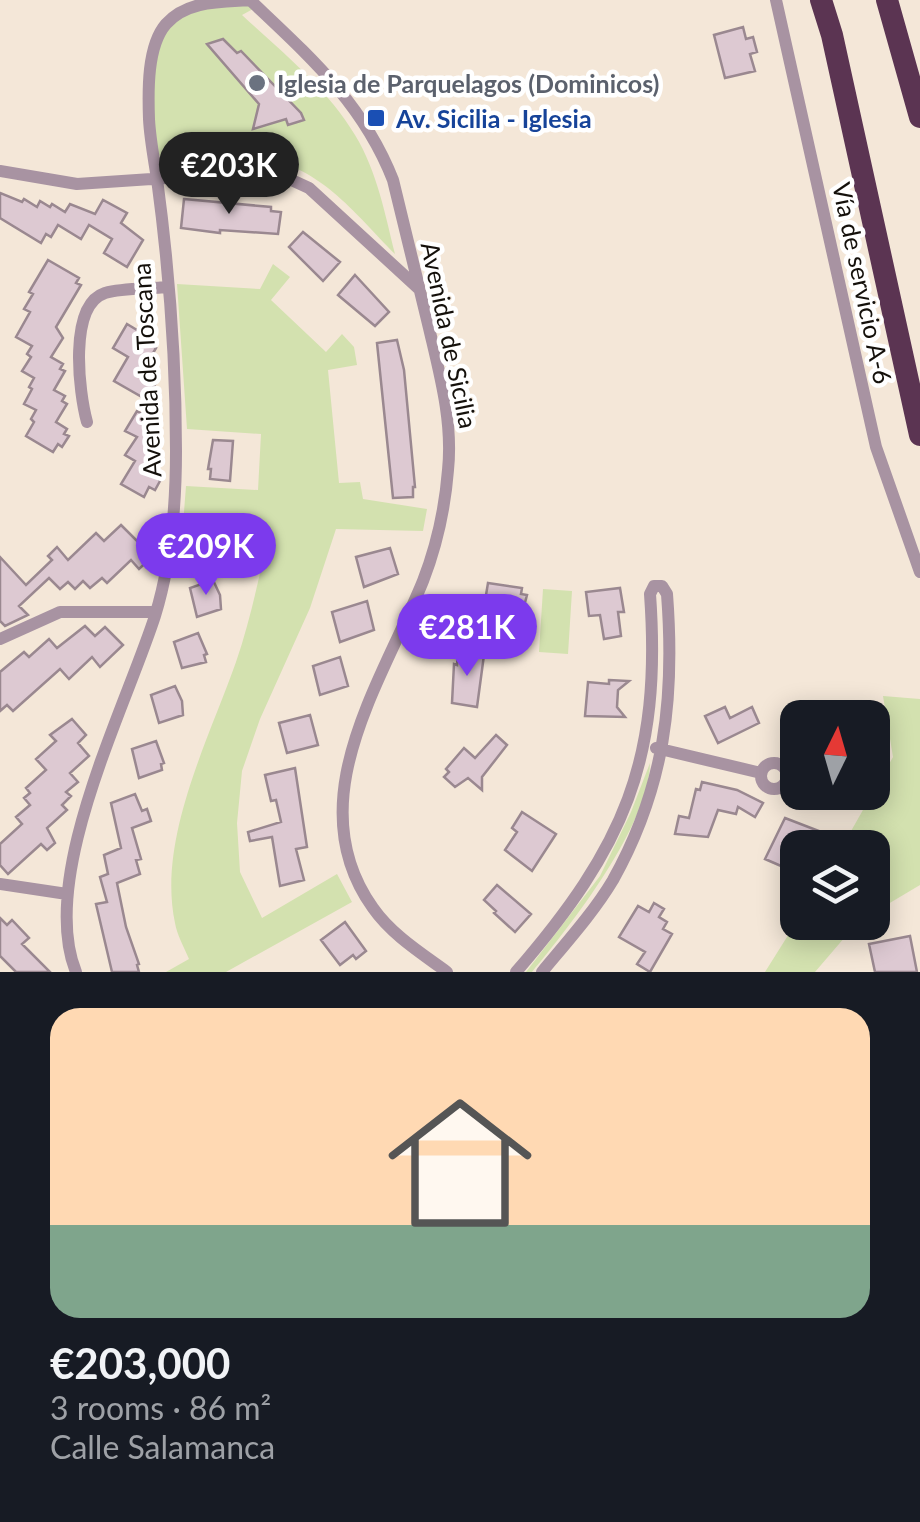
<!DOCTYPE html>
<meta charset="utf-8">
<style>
:root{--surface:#171b24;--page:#242831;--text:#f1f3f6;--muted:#9ea1a6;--accent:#7c3aed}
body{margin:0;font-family:Lato,sans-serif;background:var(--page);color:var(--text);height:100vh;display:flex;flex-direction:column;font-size:38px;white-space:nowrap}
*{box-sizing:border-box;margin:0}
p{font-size:32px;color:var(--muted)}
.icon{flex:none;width:55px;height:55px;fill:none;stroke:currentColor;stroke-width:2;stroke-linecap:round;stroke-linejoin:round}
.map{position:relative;height:972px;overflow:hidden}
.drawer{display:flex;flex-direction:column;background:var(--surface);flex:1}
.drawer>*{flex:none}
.needle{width:65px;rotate:5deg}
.controls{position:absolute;left:780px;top:700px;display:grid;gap:20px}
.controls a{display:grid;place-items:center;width:110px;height:110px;border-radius:20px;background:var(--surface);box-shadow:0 5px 25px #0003;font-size:50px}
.price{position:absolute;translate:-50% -85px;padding:0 22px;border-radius:35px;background:var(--accent);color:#fff;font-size:32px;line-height:65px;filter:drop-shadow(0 2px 5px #0008)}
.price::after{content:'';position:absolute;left:50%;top:60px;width:30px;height:22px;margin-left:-15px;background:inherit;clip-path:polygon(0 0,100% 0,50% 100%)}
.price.current{background:#222;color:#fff}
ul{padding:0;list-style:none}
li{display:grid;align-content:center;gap:20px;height:530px;padding:0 50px}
li span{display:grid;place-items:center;height:310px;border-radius:30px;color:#555}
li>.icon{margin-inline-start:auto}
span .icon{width:180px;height:180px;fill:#fffc;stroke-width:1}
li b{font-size:42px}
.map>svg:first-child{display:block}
.green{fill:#d3e1af}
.building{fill:#ddc9d2;stroke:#9a8890;stroke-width:2.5}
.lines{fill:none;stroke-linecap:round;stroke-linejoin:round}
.minor{stroke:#a893a2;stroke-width:12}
.motorway{stroke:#5b3452;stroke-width:22}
.worship-dot{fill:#6b7280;stroke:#fff;stroke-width:4}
.transit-dot{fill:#1a4fb4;stroke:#fff;stroke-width:4}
.labels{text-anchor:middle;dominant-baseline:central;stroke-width:9;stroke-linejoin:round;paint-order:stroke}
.worship-label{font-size:25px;font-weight:bold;fill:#5b616d;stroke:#fff;text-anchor:start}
.transit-label{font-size:25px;font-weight:bold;fill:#164399;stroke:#fff;text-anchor:start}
.street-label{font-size:25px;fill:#14100b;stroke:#fff}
</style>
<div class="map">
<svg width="920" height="972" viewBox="0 0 920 972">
<rect width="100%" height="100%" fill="#f4e7d8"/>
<path class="green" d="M249,5L253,9L242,15C282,52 327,88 355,135C377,171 385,214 395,254C355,214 317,161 255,159C226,158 197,164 168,164L156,152C154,115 144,41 180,18C199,5 226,7 249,5Z
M273,264L290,277L271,300L326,352L342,334L354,347L357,365L328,370L339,483L360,482L363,499L427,509L423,531L336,529L310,608L260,719L242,771L237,823L240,872L262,918L337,874L352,902L226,972H166L189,959C184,947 177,935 175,923C157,839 209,739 236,662C251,618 260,573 270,528L183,525L186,486L258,490L261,434L187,429L177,284L260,289Z
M543,589L572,591L568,654L539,652Z
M883,696L920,699V885L873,913L872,848L842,847L893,757Z
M650,763C649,825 572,924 532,972H526L600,876L631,812Z
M797,921L857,923L815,972H765Z"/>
<path class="building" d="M743,27L746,39L753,37L757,52L750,54L755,71L725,78L714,35Z
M223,39L237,53L241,51L301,113L304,120L288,125L286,119L253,129L259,104L207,44Z
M0,193L22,202L24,199L37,207L40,201L50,207L52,204L65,212L70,204L95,214L103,200L127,213L121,223L143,240L127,267L104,253L112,239L89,225L81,239L58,225L51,237L46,234L41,243L0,218Z
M184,199L271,207V211L281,212L278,234L220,230V233L181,228Z
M303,232L340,262L323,281L289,247Z
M48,260L79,278L76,283L81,285L56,327L63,338L51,357L63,364L60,369L65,371L54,390L65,396L62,401L67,404L56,422L67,429L64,434L69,436L62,447L58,444L53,452L26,436L34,422L31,419L36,410L24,404L32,389L29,387L34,378L22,371L31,357L27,354L32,346L16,337L30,312L24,309L33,294L29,292Z
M355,275L389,312L375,326L338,295Z
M127,324L155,341L152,346L156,348L145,367L156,374L153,378L157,381L151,391L147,389L142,397L114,381L128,357L113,348Z
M397,340L404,370L415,487H413V497L393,498L377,343Z
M137,411L159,424L156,429L161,432L152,446L158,449L156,454L161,457L152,471L160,481L155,490L149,487L144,497L121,484L135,461L125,455L137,437L125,431Z
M213,440L233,441L230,481L210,479L211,469H208Z
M121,525L137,541L141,537L151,548L147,552L152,557L139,569L131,560L107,583L102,578L90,588L83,581L75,589L68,582L60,589L49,578L19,606L28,615L5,626L0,621V557L26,585L52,560L48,556L57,547L68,560L96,533L104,541Z
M218,535L224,548V562L200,570L193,541Z
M390,548L398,574L364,587L356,557Z
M213,580L220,595L221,609L197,617L190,588Z
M488,583L522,588L521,594L527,595L518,629L511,628L510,634L495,631L496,603L485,601Z
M620,588L624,612H618L621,636L604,639L600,615L589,616L586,592Z
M367,601L374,630L340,642L332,612Z
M85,626L95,636L105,627L123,645L100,667L92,657L69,679L60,669L13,711L7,705L0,711V672L24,652L29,657L49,639L57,648Z
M198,633L207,654L204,655L206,662L182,668L174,642Z
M458,652L484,655L477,707L452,703L454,664L457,665Z
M340,657L348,686L320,695L313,666Z
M609,680L629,681L618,690L617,707L625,717L585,716L588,682L609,684Z
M175,686L182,701L183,715L159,723L151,695Z
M725,707L730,718L752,707L759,723L718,743L705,716Z
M310,715L318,745L287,753L279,723Z
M72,719L86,735L78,743L89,756L70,773L78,782L66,792L71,796L62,805L67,810L47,828L55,843L47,850L41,844L8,874L0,865V844L22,824L16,817L30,805L24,798L30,793L26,788L46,770L36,759L56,741L50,735Z
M496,735L507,745L482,777V790L468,778L455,787L444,777L449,772L446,769L464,748L475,758Z
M156,741L164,763L161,764L162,770L139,778L132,749Z
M295,768L307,847L296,849L304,880L280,886L272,837L250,841L248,832L281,822L276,800L271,801L265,775Z
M702,782L737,790L763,803L755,817L738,807L736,814L718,810L708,837L675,834L679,816L689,818L696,789L700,790Z
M135,794L142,811L147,809L151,821L132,828L141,859L136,860L140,874L117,883L126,927L139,964L137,965L139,972H112L96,904L107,902L100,877L108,874L104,855L121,848L111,803Z
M522,812L556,834L532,871L505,850L517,832L512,828Z
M785,818L824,833L818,848H798V862L792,859L788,869L765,859Z
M497,885L531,914L515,932L494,913L496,911L484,900Z
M654,903L664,909L659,917L667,922L663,929L672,934L650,972L637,964L645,952L619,937L638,906L649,912Z
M0,918L7,925L12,920L29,938L22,944L50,972H16L0,956Z
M345,922L366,951L356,959L353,955L340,965L321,940Z
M910,936L917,972H875L869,944Z"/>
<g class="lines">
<path class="minor" d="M250,0C309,56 363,103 393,180C405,229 417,278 429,328C440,375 453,422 448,470C445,508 437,545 423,581C382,682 297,802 373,908C392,935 421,953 447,972
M776,0L876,447L920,572
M0,171L77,184L256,172L285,177L309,188L418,288
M87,422C79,393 68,305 105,293C123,288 148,289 167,287
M0,639L60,612H156
M656,748L761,773
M761 776a13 13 0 1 1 26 0a13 13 0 1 1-26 0Z
M0,884L67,894
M76,972C38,878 125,709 155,616C171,564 176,505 176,451C176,361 169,268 157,179C154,159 150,139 149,119C148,91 147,46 166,24C187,0 222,2 251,0
M516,972C624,847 662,761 650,594L654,586H662L667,594C675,698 665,787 613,880C594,912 566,943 542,972"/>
<path class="motorway" d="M821,0L832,35L920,435
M887,0L920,117"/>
</g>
<circle class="worship-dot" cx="257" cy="83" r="10"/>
<rect class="transit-dot" x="366" y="108" width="20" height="20" rx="5"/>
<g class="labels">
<g class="worship-label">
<text x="277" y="83">Iglesia de Parquelagos (Dominicos)</text>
</g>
<g class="transit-label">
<text x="396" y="118">Av. Sicilia - Iglesia</text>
</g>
<g class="street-label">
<text transform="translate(863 283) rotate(78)">Vía de servicio A-6</text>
<text transform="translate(450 335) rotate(78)">Avenida de Sicilia</text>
<text transform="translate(146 370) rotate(-93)">Avenida de Toscana</text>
</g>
</g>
</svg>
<div class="controls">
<a><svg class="needle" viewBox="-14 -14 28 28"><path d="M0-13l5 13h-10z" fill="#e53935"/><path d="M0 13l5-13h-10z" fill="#9ea1a6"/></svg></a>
<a><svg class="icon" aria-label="layers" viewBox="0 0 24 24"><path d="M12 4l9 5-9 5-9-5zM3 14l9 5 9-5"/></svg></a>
</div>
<b class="price current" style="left:229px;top:217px">€203K</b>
<b class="price" style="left:206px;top:598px">€209K</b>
<b class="price" style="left:467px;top:679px">€281K</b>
</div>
<section class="drawer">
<ul>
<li><span style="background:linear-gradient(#ffd9b3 70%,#7fa58c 0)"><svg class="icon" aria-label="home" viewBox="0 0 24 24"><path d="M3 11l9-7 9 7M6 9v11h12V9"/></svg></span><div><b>€203,000</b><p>3 rooms · 86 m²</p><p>Calle Salamanca</p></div></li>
</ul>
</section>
